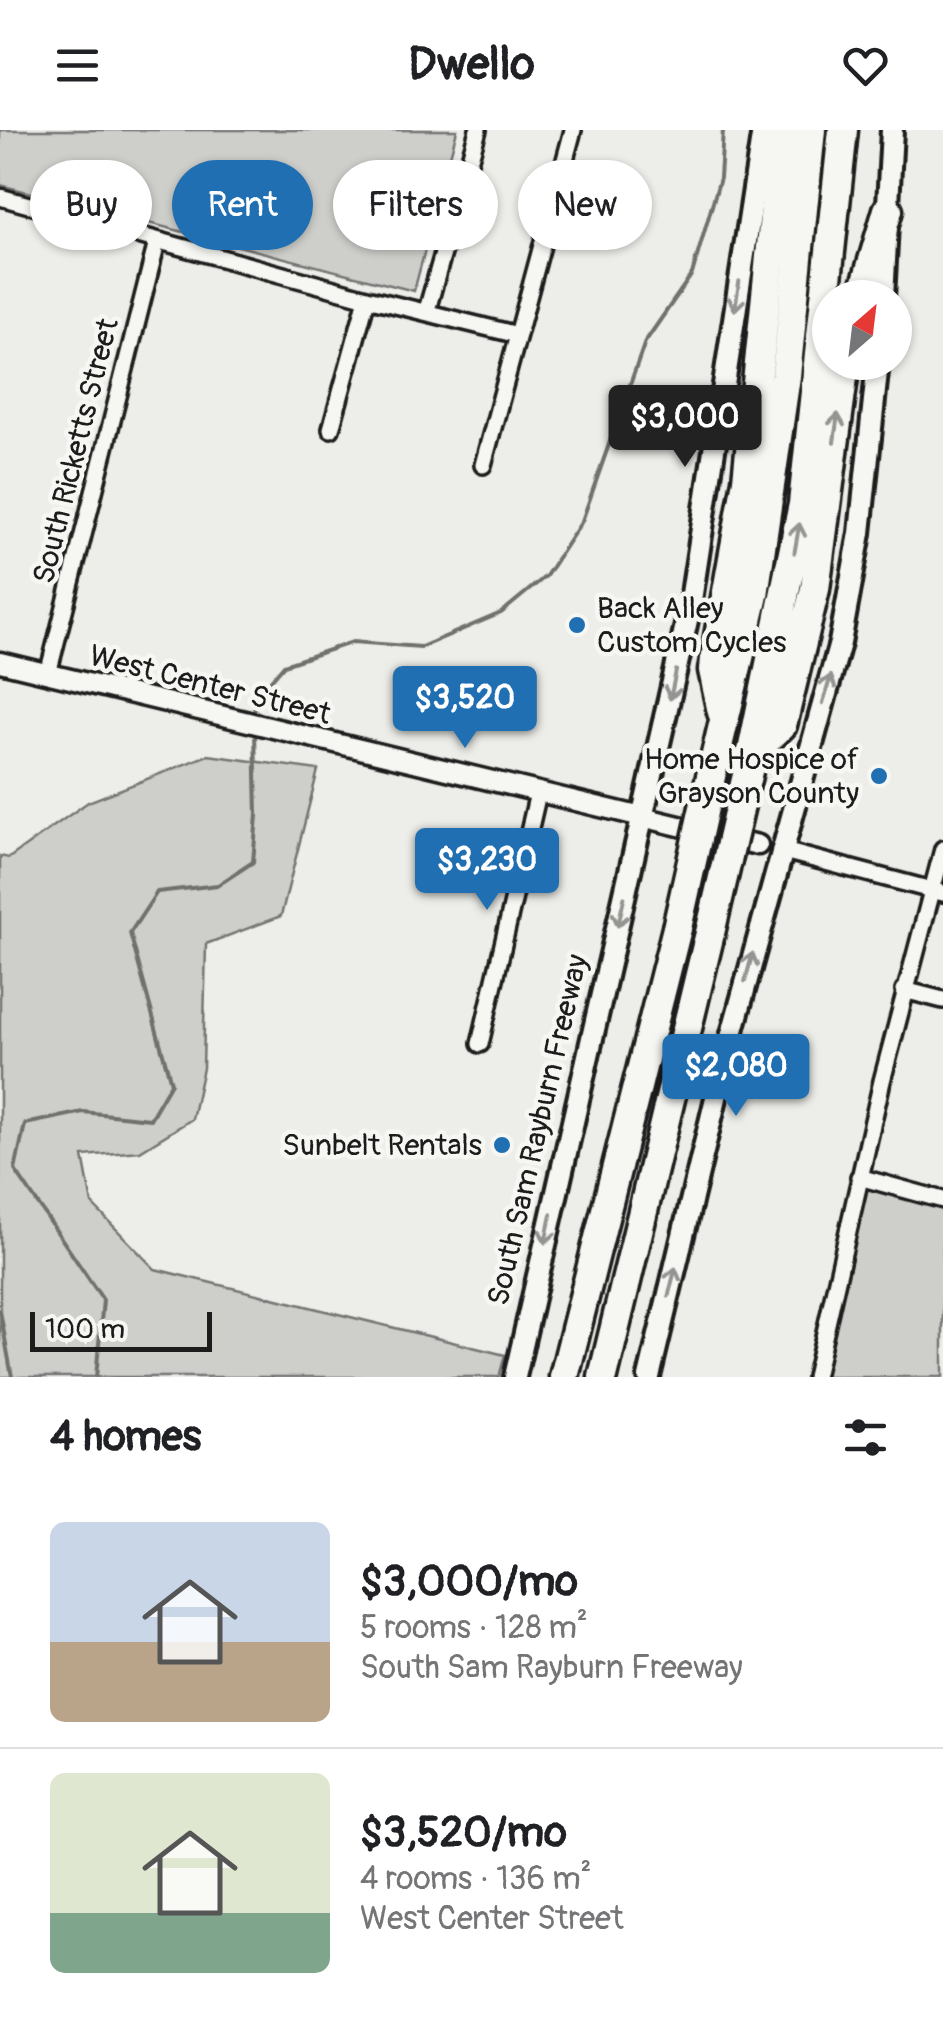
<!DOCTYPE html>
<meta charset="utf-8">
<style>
:root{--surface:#fff;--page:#f2f2f2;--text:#202124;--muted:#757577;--line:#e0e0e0;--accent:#1f6fb2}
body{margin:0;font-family:Pangolin,sans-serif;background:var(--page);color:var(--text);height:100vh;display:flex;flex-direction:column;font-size:38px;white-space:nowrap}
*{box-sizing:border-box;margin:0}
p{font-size:32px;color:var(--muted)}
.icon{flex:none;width:55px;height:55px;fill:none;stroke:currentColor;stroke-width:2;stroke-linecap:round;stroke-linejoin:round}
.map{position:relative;height:1247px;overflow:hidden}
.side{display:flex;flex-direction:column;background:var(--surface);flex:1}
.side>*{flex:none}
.hud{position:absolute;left:30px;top:30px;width:885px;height:90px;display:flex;gap:20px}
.needle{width:65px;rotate:28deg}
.fabs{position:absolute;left:812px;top:150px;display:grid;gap:20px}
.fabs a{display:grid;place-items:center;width:100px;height:100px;border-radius:50%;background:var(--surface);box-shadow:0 2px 8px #0004;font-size:50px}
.scale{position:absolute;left:30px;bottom:25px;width:182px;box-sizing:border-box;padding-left:10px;border:5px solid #1c1c1c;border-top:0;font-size:28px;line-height:35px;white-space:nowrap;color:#1c1c1c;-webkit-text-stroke:8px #f6f6f2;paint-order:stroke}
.price{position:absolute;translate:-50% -85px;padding:0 22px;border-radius:10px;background:var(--accent);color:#fff;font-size:32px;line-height:65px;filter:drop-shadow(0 2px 5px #0008)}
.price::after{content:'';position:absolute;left:50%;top:60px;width:30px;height:22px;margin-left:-15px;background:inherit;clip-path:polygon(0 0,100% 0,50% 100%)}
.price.current{background:#222;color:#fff}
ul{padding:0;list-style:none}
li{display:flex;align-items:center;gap:30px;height:250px;padding:0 50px}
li+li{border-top:2px solid var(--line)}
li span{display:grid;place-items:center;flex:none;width:280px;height:200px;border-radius:15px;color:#555}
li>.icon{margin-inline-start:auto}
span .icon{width:120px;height:120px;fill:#fffc;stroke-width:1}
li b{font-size:42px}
h2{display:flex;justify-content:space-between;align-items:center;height:120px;padding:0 50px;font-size:42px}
.pill{padding:0 35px;border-radius:45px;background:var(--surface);box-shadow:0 2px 8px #0004;font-size:35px;line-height:90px}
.pill.current{background:var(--accent);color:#fff}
header{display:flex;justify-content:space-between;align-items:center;height:130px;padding:0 50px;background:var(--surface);font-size:45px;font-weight:700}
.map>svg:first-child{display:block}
.green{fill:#cececb;stroke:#757574;stroke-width:2.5}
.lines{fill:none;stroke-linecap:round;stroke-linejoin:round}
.stream{stroke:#6f6f6d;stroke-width:4}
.minor-casing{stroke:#1c1c1c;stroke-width:22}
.tertiary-casing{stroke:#1c1c1c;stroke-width:25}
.secondary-casing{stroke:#1c1c1c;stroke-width:28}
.motorway-casing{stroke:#1c1c1c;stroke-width:35}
.minor{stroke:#f6f6f2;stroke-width:15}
.tertiary{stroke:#f6f6f2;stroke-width:18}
.secondary{stroke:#f6f6f2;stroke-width:20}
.motorway{stroke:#f6f6f2;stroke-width:28}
.motorway-bridge-casing{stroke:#1c1c1c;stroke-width:35;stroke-linecap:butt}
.motorway-bridge{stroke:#f6f6f2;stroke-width:28}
.oneway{stroke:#949492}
.poi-dot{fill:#1f6fb2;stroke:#f6f6f2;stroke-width:4}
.labels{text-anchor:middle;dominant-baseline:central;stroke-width:9;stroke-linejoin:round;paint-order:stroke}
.street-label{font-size:30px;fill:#1c1c1c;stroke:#f6f6f2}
.poi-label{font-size:30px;fill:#1c1c1c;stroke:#f6f6f2;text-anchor:end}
</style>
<header><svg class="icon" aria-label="menu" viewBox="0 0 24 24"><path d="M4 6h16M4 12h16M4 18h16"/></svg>Dwello<svg class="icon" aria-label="heart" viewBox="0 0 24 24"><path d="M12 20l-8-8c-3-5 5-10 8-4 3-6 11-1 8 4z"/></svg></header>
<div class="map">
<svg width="943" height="1247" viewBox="0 0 943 1247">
<rect width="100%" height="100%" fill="#edede9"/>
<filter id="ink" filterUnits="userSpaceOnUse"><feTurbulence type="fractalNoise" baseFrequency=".01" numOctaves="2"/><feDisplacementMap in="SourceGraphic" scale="20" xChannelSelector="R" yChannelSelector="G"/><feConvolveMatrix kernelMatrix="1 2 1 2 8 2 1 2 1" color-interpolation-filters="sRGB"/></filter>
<g filter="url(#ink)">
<path class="green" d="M0,0H457L414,161L0,55Z
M208,625L318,640L281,786L206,814L203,938L192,989L140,1021L83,1026L92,1074L155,1139L505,1225L499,1247H0V726L9,728L88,672Z
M866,1058L943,1078V1247H819Z"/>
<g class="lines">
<path class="stream" d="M255,587L254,570L284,535L353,512L421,517L501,483L546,446L582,391L645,212L692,144L720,48L723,0
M0,1181L12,1247
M96,1247L103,1170L15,1040L25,994L83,982L150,989L171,953L130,803L157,762L218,755L253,732L257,685L255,601"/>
<defs>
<path id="minor" d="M0,67L367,168L518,205
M427,180L478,0
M331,299L367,168
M483,335L573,0
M48,544L157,112
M780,720L943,763
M904,860L943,870
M480,914L538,663
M859,1047L943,1070
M815,1247L882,951L943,719"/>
<path id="tertiary" d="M0,532L758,715"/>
<path id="secondary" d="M883,168L892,0
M515,1247L690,477L763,0
M649,1247L727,922L840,513L860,403L878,232"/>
<path id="motorway" d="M862,168L888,80
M722,582L713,540L747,350L783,0
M754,622L782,595L815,459L845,232
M714,633L754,465L786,246L811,0
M748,641L803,374L843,0
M564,1247L677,798
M603,1247L710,803"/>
</defs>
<use href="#minor" class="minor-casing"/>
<use href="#tertiary" class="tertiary-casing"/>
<use href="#secondary" class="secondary-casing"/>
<use href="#motorway" class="motorway-casing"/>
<use href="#minor" class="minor"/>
<use href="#tertiary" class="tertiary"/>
<use href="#secondary" class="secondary"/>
<use href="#motorway" class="motorway"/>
<defs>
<path id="motorway-bridge" d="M677,798L714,633
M710,803L748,641"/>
</defs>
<use href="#motorway-bridge" class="motorway-bridge-casing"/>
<use href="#motorway-bridge" class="motorway-bridge"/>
</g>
<defs><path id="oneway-shaft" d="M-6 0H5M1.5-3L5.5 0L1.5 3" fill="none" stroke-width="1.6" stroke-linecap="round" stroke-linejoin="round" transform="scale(2.5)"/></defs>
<g class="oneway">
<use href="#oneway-shaft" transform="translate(737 166) rotate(99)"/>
<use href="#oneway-shaft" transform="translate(836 298) rotate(-82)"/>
<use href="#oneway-shaft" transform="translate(797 408) rotate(-80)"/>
<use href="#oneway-shaft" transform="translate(673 555) rotate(102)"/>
<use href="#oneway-shaft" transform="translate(827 559) rotate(-74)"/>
<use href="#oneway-shaft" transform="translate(621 782) rotate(103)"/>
<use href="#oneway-shaft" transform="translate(749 837) rotate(-75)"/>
<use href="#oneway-shaft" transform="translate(548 1099) rotate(102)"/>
<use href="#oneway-shaft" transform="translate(672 1152) rotate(-76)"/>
</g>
</g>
<g class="poi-dot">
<circle cx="577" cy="495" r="10"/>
<circle cx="879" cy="646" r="10"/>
<circle cx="502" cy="1015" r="10"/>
</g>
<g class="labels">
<g class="street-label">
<text transform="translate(76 321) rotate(-76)">South Ricketts Street</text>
<text transform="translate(210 555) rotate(14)">West Center Street</text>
<text transform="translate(538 1000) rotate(-77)">South Sam Rayburn Freeway</text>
</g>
<g class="poi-label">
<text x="597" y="478" text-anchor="start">Back Alley<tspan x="597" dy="34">Custom Cycles</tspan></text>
<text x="859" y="629">Home Hospice of<tspan x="859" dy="34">Grayson County</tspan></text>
<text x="482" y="1015">Sunbelt Rentals</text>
</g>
</g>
</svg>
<div class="fabs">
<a><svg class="needle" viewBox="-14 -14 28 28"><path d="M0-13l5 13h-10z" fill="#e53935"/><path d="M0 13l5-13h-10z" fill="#757577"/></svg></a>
</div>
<div class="scale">100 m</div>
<b class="price current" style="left:685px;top:340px">$3,000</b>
<b class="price" style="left:465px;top:621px">$3,520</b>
<b class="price" style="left:487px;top:783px">$3,230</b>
<b class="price" style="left:736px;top:989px">$2,080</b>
<div class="hud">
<a class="pill">Buy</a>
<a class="pill current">Rent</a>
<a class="pill">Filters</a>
<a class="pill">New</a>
</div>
</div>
<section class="side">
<h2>4 homes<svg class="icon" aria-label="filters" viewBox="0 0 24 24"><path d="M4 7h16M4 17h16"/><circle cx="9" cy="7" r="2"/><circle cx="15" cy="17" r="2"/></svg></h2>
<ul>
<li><span style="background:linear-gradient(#c9d6e8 60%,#b9a48a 0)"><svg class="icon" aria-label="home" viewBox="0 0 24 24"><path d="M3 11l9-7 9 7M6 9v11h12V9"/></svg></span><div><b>$3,000/mo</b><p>5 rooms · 128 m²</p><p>South Sam Rayburn Freeway</p></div></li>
<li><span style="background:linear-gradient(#dfe7d0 70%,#7fa58c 0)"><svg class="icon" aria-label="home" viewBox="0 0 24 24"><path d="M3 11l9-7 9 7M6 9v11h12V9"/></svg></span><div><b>$3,520/mo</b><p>4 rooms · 136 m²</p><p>West Center Street</p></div></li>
</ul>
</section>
